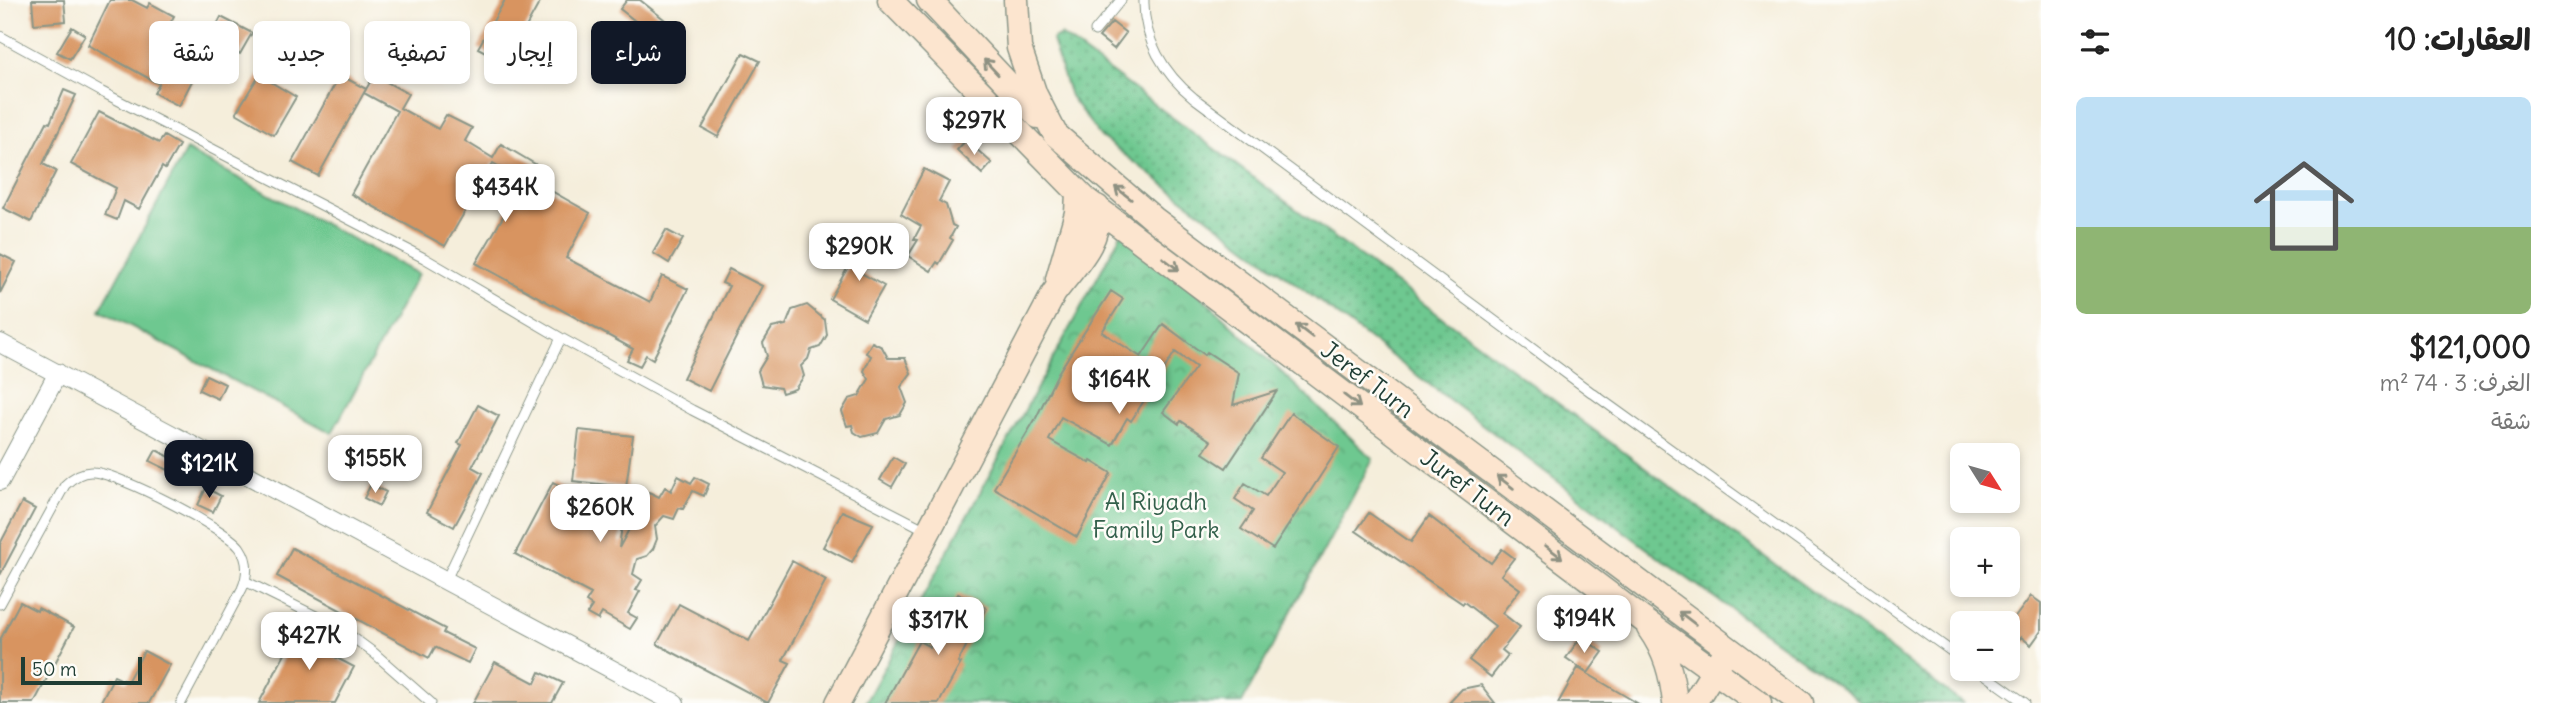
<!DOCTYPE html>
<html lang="ar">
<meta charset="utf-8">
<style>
:root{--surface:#fff;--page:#f6f6f6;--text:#222;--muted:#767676;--accent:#111827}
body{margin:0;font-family:Delius,"Playpen Sans Arabic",sans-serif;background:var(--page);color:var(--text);direction:rtl;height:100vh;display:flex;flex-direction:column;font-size:26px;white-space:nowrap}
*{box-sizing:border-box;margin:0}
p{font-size:23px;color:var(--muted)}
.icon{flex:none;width:38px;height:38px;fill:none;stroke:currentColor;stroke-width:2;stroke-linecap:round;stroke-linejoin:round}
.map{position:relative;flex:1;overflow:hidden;direction:ltr}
.side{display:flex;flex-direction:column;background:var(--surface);width:525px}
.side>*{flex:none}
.hud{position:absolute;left:21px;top:21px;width:665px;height:63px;direction:rtl;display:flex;gap:14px}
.needle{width:46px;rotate:127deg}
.fabs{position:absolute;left:1950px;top:443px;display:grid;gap:14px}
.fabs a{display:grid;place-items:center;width:70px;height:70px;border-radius:10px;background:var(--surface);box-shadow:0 4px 10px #0003;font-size:35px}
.scale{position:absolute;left:21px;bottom:18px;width:121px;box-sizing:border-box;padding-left:7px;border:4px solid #1f3d34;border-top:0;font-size:19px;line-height:24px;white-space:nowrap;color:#1f3d34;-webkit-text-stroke:5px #fdfcf7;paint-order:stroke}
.price{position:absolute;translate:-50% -60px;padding:0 16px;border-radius:14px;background:#fff;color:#222;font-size:23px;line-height:46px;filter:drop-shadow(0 2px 4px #0008)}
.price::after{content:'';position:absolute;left:50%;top:42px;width:21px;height:16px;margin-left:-10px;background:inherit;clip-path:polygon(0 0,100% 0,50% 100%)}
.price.selected{background:var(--accent);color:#fff}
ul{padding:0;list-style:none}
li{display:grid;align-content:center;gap:14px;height:371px;padding:0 35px}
li span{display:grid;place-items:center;height:217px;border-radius:10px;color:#555}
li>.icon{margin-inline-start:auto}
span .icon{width:126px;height:126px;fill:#fffc;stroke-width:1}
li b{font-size:30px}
h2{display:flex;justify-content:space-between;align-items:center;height:84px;padding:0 35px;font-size:30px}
.tag{padding:0 24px;border-radius:10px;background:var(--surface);box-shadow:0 4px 10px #0003;font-size:24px;line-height:63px}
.tag.selected{background:var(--accent);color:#fff}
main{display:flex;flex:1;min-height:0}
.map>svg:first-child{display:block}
.grass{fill:url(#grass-dots);stroke:#468262;stroke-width:2}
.park{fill:url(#park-crowns);stroke:#468262;stroke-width:2}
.garden{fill:#6ec890;stroke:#468262;stroke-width:2}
.building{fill:#d89461}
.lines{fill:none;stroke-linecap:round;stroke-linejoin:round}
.lane-casing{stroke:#8a9688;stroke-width:11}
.street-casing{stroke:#8a9688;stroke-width:20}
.secondary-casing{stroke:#8a9688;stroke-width:27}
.lane{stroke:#fff;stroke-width:9}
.street{stroke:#fff;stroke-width:18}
.secondary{stroke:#fce5cf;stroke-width:24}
.oneway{stroke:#8e9182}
.labels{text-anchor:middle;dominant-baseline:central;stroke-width:5;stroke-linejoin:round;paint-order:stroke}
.street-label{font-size:24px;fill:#1f3d34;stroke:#fdfcf7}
.park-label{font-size:24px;fill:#33604b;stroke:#fdfcf7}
</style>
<main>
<section class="side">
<h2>العقارات: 10<svg class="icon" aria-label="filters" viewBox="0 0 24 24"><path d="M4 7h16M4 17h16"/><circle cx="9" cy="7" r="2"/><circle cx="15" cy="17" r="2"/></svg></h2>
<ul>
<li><span style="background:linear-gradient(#bfe0f5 60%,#8fb573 0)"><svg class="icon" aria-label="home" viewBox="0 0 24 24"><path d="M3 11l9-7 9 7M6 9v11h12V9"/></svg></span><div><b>$121,000</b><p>الغرف: 3 · 74 m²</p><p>شقة</p></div></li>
</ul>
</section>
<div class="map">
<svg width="2041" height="703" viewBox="0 0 2041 703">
<defs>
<pattern id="grass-dots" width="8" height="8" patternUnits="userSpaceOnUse" patternTransform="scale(1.75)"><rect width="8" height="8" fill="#6ec890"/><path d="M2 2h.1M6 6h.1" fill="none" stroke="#5aa476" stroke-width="1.8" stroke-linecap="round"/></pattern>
<pattern id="park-crowns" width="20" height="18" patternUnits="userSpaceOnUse" patternTransform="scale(1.75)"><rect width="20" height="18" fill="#6ec890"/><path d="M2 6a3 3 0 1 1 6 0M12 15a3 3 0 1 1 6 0" fill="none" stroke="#5aa476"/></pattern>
</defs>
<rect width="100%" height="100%" fill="#fdfcf7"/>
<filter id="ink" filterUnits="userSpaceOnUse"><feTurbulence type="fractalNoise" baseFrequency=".0143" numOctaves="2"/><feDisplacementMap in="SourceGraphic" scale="14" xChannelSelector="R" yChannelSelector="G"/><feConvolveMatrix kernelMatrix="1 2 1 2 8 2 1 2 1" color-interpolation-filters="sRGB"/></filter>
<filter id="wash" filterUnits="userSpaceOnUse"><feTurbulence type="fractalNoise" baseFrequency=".00686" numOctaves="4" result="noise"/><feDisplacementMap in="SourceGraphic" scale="28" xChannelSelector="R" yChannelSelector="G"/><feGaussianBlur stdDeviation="1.57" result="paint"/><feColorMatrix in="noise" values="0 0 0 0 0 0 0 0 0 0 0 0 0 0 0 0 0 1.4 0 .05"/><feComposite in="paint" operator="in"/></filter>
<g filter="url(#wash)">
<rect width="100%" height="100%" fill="#f5eedb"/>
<path class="grass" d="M1061,35L1962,703H1863L1670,566L1101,137L1070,96L1052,40Z"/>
<path class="park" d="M1126,225L1373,459L1242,703H865Z"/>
<path class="garden" d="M186,150L418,274L332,433L100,310Z"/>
<g id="blocks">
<path class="building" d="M32,0H64L66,21L34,24Z
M110,0H132L147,8L150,3L174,16L151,59L192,81L179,106L154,93L159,84L88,45Z
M505,0H541L506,63L478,48Z
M627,0H640L675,28L663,43L620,9Z
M221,17L252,33L240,54L210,38Z
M1112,22L1126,33L1114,49L1099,37Z
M72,27L85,35L70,59L57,52Z
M743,53L760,61L718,137L702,128Z
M259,75L296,97L274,135L236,113Z
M340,75L366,89L318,176L292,162Z
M374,75L408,94L400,108L438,129L446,115L472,128L465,141L493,158L501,144L535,164L527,177L590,213L566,258L650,302L662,276L688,289L653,359L646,355L640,366L627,360L633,349L476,263L524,181L493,163L445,246L351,194L397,111L364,93Z
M64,90L76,95L43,164L56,171L31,222L3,208L47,122L50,123Z
M99,112L159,143L164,136L179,145L165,169L162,167L139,209L124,201L117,220L105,215L116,188L71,164Z
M966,140L992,163L982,174L957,150Z
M924,169L949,182L939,201L946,205L952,225L956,227L950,238L953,240L939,264L937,262L931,271L908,256L918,240L914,239L921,226L901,214Z
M666,230L683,239L669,263L653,253Z
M866,235L879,242L861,273L884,286L865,319L830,299Z
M0,254L16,262L0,293Z
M729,269L762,286L709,391L683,378L729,286L722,283Z
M1111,291L1123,299L1102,332L1141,357L1163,324L1205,355L1207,352L1239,373L1233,405L1277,391L1226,468L1203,453L1211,441L1181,421L1179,424L1163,412L1196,367L1175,352L1131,421L1127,418L1112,445L1061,417L1049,440L1090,463L1091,461L1111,473L1077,537L994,488L1036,418L1058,373Z
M807,305L825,320L827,335L820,347L811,350L808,359L801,366L804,376L795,389L782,393L780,388L762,385L758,371L767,356L763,343L772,328L786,325L792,310Z
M872,342L882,347L888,358H905L911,373L901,387L907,403L900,415L886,419L878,433L862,437L854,432L852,425L847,426L842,411L849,399L859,396L869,379L864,371L871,356L866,353Z
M206,375L225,384L218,399L199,390Z
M478,405L499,416L472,467L483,473L454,527L427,512L462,445L458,443Z
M1291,413L1339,447L1273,549L1241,529L1253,511L1235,499L1245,483L1266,496L1282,472L1261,458Z
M579,430L633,436L626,487L573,481Z
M156,450L174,459L168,470L150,461Z
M893,457L905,464L892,487L880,480Z
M678,476L691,483L695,477L709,484L704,496L693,491L683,509L679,508L674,519L664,516L655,526L657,539L653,549L647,556L637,559L633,574L642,580L636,590L640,591L628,613L637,618L630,629L602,613L598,620L587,614L592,606L586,602L591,594L515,554L553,482L623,518L619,548L649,492L659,497L665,487L671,491Z
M371,484L386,492L379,506L364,498Z
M206,488L221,496L213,512L198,505Z
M22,502L35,509L0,575V544Z
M842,511L873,524L852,562L823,547Z
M1369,513L1411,542L1429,516L1491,563L1502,549L1514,558L1501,575L1520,589L1502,613L1520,627L1502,650L1508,655L1491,677L1469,660L1495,626L1464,602L1463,604L1356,531Z
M292,548L445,629L443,633L475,649L468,663L435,647L429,658L277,576Z
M792,561L826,580L783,660L790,663L768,703L657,644L679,604L749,641Z
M958,594L986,608L958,662L961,663L939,703H885L919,641L930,647Z
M2031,596L2041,603V631L2031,645L2021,637L2007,654V628Z
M20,602L37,611L38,608L74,627L34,703H0V640Z
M309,624L339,640L331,655L354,667L335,703H259L295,635L302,639Z
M1581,637L1603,652L1588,673L1566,658Z
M144,651L170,665L149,703H100L114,676L127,682Z
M495,662L535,683L540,672L563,683L552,703H473Z
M1578,668L1610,687L1637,703H1558Z
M1481,685L1495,703H1449L1462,689Z"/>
</g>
</g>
<g filter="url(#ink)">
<use href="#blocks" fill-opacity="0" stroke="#8a9688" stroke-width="2"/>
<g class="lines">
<defs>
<path id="lane" d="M1144,0C1143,39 1164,74 1194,98L1591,392L1962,659
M1095,31L1121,0
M0,36L102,92L424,258L561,338L692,410L928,531
M245,581L340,628L374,653L431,703
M445,582L561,338
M0,604L65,485C73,477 82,471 93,472C118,473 227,529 240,548C249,561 248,575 242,589L181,703
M1976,668L2025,703"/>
<path id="street" d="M0,343L675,703
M0,481L58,373"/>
<path id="secondary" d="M890,0L1085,199L1642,619L1759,703
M929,0L1038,116
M1016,0L1019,48L1035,95L1055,134L1154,219L1801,703
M1058,279L1077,213L1078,192
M1649,628C1666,652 1672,674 1675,703
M838,703L1054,293C1073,267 1102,242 1097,207
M1694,703L1722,658"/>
</defs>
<use href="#lane" class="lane-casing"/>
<use href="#street" class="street-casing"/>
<use href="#secondary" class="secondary-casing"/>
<use href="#lane" class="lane"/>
<use href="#street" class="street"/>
<use href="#secondary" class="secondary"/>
</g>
<defs><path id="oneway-shaft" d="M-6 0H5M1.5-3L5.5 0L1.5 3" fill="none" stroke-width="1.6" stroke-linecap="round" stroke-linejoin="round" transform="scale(1.75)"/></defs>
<g class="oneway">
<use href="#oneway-shaft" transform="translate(991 67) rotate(-133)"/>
<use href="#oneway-shaft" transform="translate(1123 193) rotate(-142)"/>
<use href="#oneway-shaft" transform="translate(1171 264) rotate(37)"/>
<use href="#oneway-shaft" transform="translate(1304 331) rotate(-143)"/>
<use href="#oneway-shaft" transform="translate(1352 401) rotate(37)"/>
<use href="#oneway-shaft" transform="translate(1505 482) rotate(-143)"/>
<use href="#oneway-shaft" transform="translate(1554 552) rotate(37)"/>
<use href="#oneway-shaft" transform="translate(1687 618) rotate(-143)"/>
</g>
</g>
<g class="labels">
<g class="street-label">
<text transform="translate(1368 379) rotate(37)">Jeref Turn</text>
<text transform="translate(1468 487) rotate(37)">Juref Turn</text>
</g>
<g class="park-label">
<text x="1156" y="501">Al Riyadh<tspan x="1156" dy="28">Family Park</tspan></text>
</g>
</g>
</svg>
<div class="fabs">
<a><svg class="needle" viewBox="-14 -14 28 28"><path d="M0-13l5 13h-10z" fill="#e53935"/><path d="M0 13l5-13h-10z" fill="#767676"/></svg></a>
<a>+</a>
<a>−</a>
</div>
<div class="scale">50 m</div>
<b class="price" style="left:974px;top:157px">$297K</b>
<b class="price" style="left:505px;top:224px">$434K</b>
<b class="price" style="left:859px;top:283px">$290K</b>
<b class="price" style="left:1119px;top:416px">$164K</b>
<b class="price" style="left:375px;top:495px">$155K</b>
<b class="price selected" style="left:209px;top:500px">$121K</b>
<b class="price" style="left:600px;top:544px">$260K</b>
<b class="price" style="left:1584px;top:655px">$194K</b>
<b class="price" style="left:938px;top:657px">$317K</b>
<b class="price" style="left:309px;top:672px">$427K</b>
<div class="hud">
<a class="tag selected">شراء</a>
<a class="tag">إيجار</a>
<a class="tag">تصفية</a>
<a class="tag">جديد</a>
<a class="tag">شقة</a>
</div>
</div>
</main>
